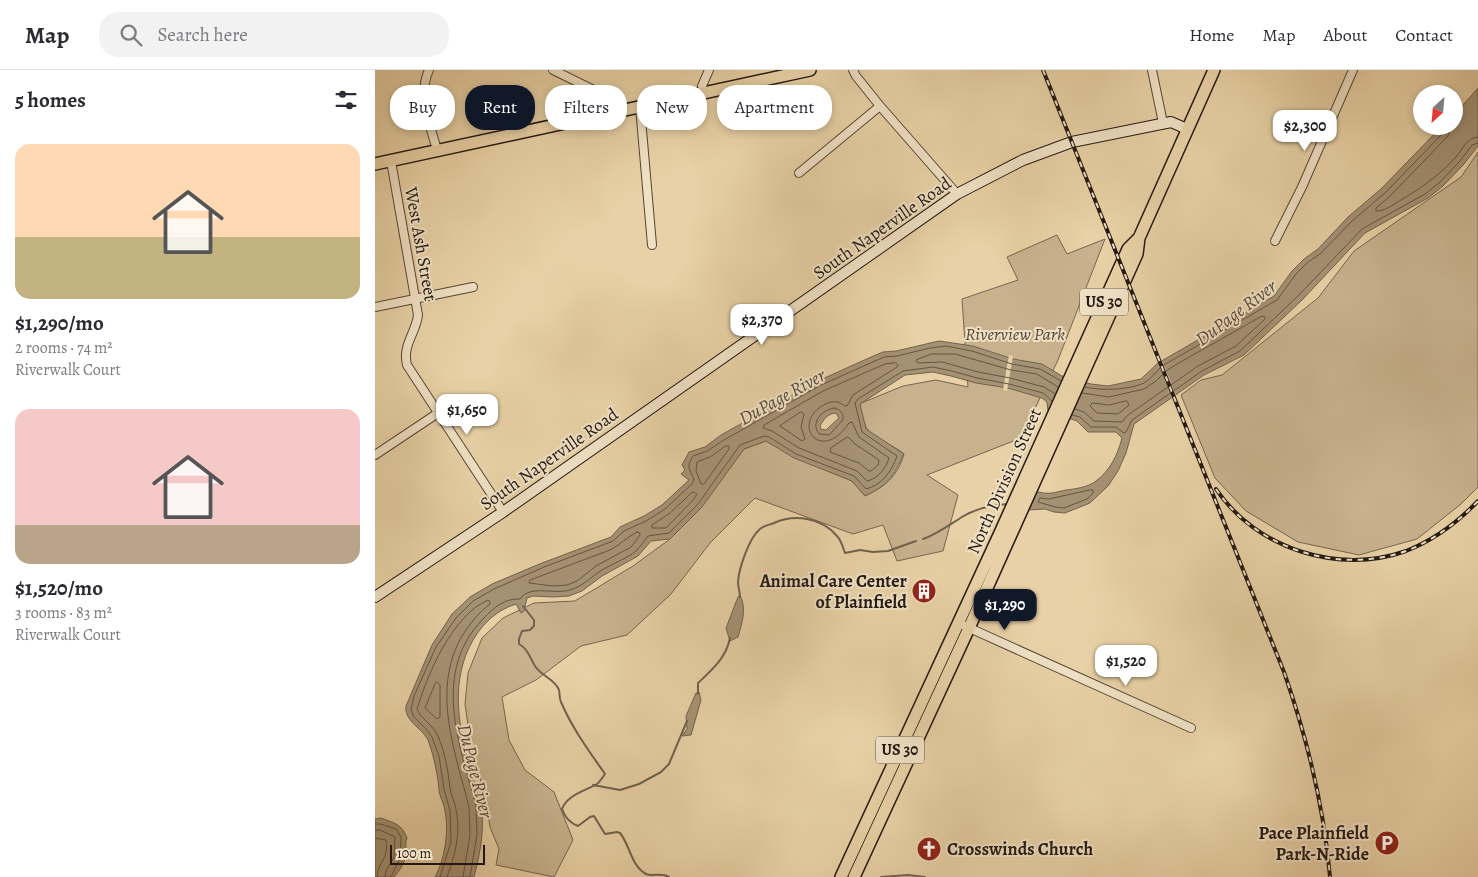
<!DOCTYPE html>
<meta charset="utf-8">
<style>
:root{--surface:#fff;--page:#f2f2f3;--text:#2b2b33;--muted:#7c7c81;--line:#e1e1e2;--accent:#111827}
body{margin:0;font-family:Alegreya,serif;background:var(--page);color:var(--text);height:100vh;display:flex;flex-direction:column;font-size:19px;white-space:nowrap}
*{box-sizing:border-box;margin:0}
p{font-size:16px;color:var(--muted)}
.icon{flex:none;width:28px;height:28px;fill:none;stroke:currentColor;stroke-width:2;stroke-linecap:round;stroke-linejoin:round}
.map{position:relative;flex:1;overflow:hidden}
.drawer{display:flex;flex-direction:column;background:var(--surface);width:375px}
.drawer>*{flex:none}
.guide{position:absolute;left:15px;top:15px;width:475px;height:45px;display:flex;gap:10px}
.needle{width:32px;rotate:206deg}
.controls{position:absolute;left:1038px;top:15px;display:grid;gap:10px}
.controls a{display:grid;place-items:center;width:50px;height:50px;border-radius:50%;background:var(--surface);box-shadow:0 2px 8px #0003;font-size:25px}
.scale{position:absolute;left:15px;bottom:12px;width:95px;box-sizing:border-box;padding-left:5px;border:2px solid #231912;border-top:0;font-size:14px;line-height:18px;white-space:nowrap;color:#231912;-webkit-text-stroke:4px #f0e1c5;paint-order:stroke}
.price{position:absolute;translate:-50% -42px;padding:0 11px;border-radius:10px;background:#fff;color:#222;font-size:16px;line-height:32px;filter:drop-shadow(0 1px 2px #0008)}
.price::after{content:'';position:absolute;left:50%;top:30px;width:15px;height:11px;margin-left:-8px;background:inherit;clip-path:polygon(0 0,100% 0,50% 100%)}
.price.on{background:var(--accent);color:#fff}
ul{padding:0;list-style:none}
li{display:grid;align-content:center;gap:10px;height:265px;padding:0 15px}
li span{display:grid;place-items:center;height:155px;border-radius:15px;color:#555}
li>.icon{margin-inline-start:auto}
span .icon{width:90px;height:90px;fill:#fffc;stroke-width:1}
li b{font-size:21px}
h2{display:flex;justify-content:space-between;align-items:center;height:60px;padding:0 15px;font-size:21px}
.chip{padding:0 18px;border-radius:20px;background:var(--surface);box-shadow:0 2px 8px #0003;font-size:18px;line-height:45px}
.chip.on{background:var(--accent);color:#fff}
header{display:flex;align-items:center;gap:30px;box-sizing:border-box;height:70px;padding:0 25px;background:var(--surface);border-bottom:1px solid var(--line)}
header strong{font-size:24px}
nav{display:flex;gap:28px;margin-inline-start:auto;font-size:18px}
.search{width:350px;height:45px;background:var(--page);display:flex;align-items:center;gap:12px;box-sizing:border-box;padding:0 18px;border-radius:20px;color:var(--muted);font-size:19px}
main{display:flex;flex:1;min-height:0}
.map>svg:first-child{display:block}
.green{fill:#c7b28d;stroke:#756650}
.water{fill:#a59274;stroke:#71624d;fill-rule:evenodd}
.pier{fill:#e8d1a6}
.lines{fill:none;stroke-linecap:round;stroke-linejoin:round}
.shore{stroke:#645643;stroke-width:1}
.stream{stroke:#71624d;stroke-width:2}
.minor-casing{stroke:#544737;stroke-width:10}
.secondary-casing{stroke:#231912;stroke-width:12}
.primary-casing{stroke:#231912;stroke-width:14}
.minor{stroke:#f0e1c5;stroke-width:8}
.secondary{stroke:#f0e1c5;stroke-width:10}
.primary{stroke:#e8d1a6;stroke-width:11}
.rail-casing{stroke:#231912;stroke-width:4}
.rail{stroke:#f0e1c5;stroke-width:2;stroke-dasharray:5.5;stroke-linecap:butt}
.labels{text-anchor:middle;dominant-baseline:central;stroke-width:4;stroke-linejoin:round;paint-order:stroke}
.shield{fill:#f0e1c5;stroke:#605548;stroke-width:1}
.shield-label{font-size:16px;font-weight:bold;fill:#231912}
.street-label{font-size:18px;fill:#231912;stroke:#f0e1c5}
.park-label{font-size:18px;font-style:italic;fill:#544737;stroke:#f0e1c5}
.poi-label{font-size:18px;font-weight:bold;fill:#231912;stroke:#f0e1c5;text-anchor:end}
.water-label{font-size:19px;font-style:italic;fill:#574939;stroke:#f0e1c5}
</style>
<header>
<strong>Map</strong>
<div class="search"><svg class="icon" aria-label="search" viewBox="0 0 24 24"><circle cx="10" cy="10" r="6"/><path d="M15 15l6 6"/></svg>Search here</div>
<nav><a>Home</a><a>Map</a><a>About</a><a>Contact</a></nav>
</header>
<main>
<section class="drawer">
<h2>5 homes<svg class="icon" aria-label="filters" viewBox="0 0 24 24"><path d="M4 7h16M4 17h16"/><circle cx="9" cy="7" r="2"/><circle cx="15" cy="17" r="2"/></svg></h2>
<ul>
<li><span style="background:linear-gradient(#ffd9b3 60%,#c2b280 0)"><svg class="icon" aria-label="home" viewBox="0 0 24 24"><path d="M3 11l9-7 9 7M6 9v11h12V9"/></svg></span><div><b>$1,290/mo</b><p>2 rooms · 74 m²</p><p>Riverwalk Court</p></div></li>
<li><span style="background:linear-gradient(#f6c9c9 75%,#b9a48a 0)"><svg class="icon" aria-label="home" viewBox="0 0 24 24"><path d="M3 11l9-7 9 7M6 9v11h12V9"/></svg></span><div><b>$1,520/mo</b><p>3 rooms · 83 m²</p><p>Riverwalk Court</p></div></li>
</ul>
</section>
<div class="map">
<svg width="1103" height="807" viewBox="0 0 1103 807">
<rect width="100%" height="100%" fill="#e8d1a6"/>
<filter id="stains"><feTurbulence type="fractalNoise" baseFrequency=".004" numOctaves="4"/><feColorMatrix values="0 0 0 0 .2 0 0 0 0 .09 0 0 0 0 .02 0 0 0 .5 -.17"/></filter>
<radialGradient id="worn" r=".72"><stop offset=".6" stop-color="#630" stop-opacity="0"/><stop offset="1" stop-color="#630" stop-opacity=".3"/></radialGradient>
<path class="green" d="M1103,82V417L1086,434L1042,469L984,485L923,472L871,441L840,408L806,325L826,310L847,305L943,228L979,181L1086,107Z
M682,165L692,184L730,169L683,290L646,368L552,405L583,425L568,481L522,491L508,455L478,464L380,428L335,473L296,524L252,565L206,576L161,610L127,627L134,670L150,700L179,722L198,770L179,807L121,795L124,779L115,757L110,726L96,676L90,634L93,603L107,568L128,548L159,533L200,531L258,496L295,469L334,426L369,379L391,371L444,397L477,411L490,426C511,416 522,407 529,384C519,375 496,368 491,357C488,350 486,342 484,334L528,316L561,310L593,317L587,229L643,210L632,187Z"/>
<path class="water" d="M1103,18V76L1089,94L1068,116L1053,128L990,163L927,230L869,285L829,305L759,354L751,383L743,401L733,416L715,433L690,443L679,442L670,439L653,440L661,423L664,422C674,425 681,422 691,420C700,419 714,417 721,411C735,401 743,384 747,368L741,362H713L702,351L673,341L672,332L667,328L633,318L601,313L576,306L558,302L530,305L485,334L491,359L529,384C518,407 514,414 490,426L477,411L419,388L391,371L369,379L327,437L295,469L276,471L263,486L227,506L207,521L194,526L178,527L158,526L152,528L149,541L146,543L141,534C122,540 108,553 98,570C75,610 83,655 95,698C99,711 103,723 106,735C110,759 105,784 99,807H60C70,789 74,761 70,741C69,733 64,726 64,719C62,702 59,686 53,670C47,658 29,651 31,636L57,575L77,544L95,527L117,514L167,493L236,467L245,457L269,446L287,435L314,410L306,404L310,400L307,395L314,382L330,377L346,365L443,311L496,287L508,282L521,281L564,271L598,276L638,289L667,294L687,306L716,314L733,316L766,309L783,293L899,226L917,201L929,189L943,179L973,147L1007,118L1067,56H1079V45ZM461,343L464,348L451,360L446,359L445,356C449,349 452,344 461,343Z
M365,525C372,539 367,553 363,567L355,571L351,558L363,527Z
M324,622L326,630L316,665L307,666L312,659L311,646L321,623Z
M6,748C19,753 27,754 32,768C30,773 31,775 31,780C31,791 26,799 19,807H0V749Z"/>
<path class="pier" d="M634,285L638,286L632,321L628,320Z
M786,288L802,328L798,331L782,290Z"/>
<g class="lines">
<path class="shore" d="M1077,56L1073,66L1015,126L1001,138V141C1010,141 1018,135 1026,130C1046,118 1065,105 1081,87C1088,79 1091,68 1103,67
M521,293L523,295L522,297L478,325L472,336C469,336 466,333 462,332C455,331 449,334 444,338C418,359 448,392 474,353L477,352L484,367L514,388C511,398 503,409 492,411L482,401L424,378L397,361L388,358L389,355L448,321L510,294Z
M710,317C726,321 754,320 769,313C776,309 781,302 787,296L902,230L921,204L932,193L946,183L977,151L1011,122L1069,62L1070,56
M680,324L669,317L635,308L603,302L567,292L543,293L541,290L556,284H580L636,300L662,304L683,317
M752,331L754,335L743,344L722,343L715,336L717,333L734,335Z
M459,338C466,339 470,345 467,351L454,365L444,364C435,352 447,340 459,338Z
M700,339L709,342L719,351L747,352L753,345L823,296L861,276L890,249V247L887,246L802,294L791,301L781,311L769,319L734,327L707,323
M426,342L429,344L426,357L430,369L427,371L405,356Z
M697,345L705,347L716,357H741L749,363L751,362L757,350L827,301L865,281L924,225L987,159L1050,124L1065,112L1085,91L1097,75L1103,73
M473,367L480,374L504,390L503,395L496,401H494L484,393L455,382L456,378Z
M351,376H354V379L329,414H326L321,401L322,392L335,387Z
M715,420H718V423L712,429L689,438L680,437L663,432L665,428L673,429Z
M318,422L322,424L318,430L291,458H277V455L295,443Z
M262,462L265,463V465L256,477L221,496L202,511L192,515L178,516L154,513L155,510L235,480C245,475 252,467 262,462Z
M62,612L65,615V647L62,649L50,638L60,614Z
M0,754H6L21,759L26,767L25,788L16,807
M0,760H5L20,767L19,787L11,801L10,807
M0,768L11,770C14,791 3,790 2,807
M65,807L76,772L75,741L69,719L64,686L57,667L51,659L39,647L36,640L39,626L61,577L81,548L98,531L119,519L169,497L238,471L249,461L271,451L290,439L317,414L319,409C314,399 311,397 318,386L332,381L349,370L446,315L509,287L522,286L555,278L571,276L597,281L637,294L665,299L686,311
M72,807C80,785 86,763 81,740C80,732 76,725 75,718C73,700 70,683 63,666C58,655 46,649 42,639C53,603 77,546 113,530L115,532V534C103,543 95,554 87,566C56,620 80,681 94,737L95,765L88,807
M95,807L102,765L101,736C84,673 56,601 109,548C118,538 130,528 145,529C156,514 178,525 195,520C208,516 216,507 227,500C237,494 253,488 261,481C265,477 269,471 273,466L294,463L323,434L365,375L389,366L394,367L421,384L479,406L491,419C507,415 517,401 522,386L487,362L480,333L483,329L528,301L558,297L577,301L602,308L634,314L668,323L677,331"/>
<path class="stream" d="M548,469C562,464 574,455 587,447C600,439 617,435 633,434
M365,527C365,522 363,517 363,512C364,498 374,468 385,459C388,456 394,455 399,453C419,444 446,447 462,466C466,470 468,477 470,483L485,480L498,482L513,481L541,471
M148,536L159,550V556L155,560L147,561L144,569V574C153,579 155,588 160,596C166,606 180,609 184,620C185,624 184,628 186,632C197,658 214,681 230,704C227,708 225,712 222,714C210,721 192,725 187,739C190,747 194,753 203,756L215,747L219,746L230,764L242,762L245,763C255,775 256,796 271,804C278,807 286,802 294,807
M323,624V613C337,600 351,588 355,568
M218,715L245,720L264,714L286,702L294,694L312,651
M506,807L533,805L550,807"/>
<defs>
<path id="minor" d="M54,0C42,26 55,54 62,80
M178,0L229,25L238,31L244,42
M478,0L481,6L505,36L582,124
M777,0L788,53
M329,23L327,16L334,0
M265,37L277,175
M16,91L43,245C41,263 27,275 32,295L128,442
M424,103L505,36
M900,171L927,117L978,0
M0,237L98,217
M0,385L63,343
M590,556L816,658"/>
<path id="secondary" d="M0,527L128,442L582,124L648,90L697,72L796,52L812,59"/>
<path id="primary" d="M0,94L435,0
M466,807L625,463L753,179L764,168
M479,807L594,558L762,184L764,168L839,0"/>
</defs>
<use href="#minor" class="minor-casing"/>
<use href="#secondary" class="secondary-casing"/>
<use href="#primary" class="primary-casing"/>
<use href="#minor" class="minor"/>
<use href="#secondary" class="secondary"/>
<use href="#primary" class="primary"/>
<defs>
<path id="rail" d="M668,0L909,602C932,668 949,737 955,807
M841,419C881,479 964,505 1031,481C1059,470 1082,453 1103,431"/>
</defs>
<use href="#rail" class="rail-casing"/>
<use href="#rail" class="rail"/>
</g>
<defs>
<symbol id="building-disc" viewBox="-11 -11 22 22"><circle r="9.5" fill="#8f2418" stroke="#f0e1c5"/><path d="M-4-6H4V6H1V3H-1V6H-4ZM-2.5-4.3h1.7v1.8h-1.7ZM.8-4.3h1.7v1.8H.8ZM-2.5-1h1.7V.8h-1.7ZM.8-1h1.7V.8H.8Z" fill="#fff"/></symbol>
<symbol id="parking-disc" viewBox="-11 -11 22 22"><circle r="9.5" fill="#8f2418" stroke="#f0e1c5"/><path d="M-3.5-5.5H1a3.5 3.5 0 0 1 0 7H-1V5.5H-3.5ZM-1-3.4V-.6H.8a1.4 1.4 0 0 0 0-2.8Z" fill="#fff"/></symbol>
<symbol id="church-disc" viewBox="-11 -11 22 22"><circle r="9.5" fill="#8f2418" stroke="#f0e1c5"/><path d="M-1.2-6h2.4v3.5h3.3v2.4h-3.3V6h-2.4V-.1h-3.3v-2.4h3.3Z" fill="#fff"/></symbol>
</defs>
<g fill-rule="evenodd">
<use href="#building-disc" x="535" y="507" width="28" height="28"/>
<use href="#parking-disc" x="998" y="759" width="28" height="28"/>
<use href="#church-disc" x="540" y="765" width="28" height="28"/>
</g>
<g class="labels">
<g class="shield">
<rect x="705" y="218.5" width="48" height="27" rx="4"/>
<rect x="501" y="666.5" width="48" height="27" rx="4"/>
</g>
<g class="shield-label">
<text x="729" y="232">US 30</text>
<text x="525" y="680">US 30</text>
</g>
<g class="street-label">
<text transform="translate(507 158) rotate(-35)">South Naperville Road</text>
<text transform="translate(46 174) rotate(80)">West Ash Street</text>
<text transform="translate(174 389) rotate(-35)">South Naperville Road</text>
<text transform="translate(629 411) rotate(-66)">North Division Street</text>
</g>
<g class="park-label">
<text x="640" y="264">Riverview Park</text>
</g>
<g class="poi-label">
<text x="532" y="511">Animal Care Center<tspan x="532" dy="21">of Plainfield</tspan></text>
<text x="994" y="763">Pace Plainfield<tspan x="994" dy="21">Park-N-Ride</tspan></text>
<text x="572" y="779" text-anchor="start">Crosswinds Church</text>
</g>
<g class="water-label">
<text transform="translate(861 243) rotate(-37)">DuPage River</text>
<text transform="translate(407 327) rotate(-29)">DuPage River</text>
<text transform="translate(100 701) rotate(76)">DuPage River</text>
</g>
</g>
<rect width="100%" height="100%" filter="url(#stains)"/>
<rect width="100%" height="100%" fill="url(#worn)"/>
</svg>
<div class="controls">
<a><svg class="needle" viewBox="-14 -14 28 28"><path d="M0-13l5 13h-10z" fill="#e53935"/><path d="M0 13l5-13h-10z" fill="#7c7c81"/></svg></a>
</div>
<div class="scale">100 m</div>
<b class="price" style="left:930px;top:82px">$2,300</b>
<b class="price" style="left:387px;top:276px">$2,370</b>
<b class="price" style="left:92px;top:366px">$1,650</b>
<b class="price on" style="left:630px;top:561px">$1,290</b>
<b class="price" style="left:751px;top:617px">$1,520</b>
<div class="guide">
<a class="chip">Buy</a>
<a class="chip on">Rent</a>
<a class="chip">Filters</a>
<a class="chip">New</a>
<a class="chip">Apartment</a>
</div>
</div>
</main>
